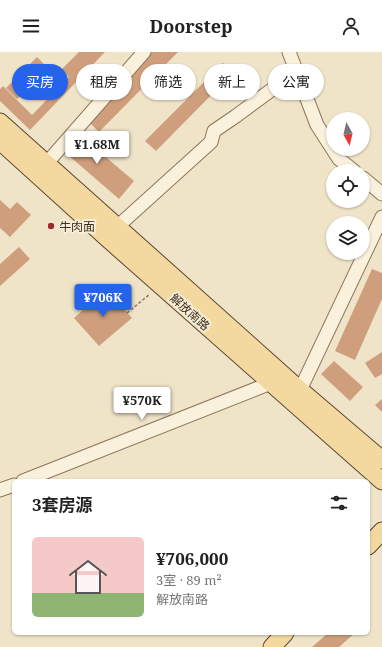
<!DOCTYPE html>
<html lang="zh">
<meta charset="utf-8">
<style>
:root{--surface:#fff;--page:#f2f2f2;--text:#222;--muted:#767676;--accent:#2563eb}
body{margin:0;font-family:"Noto Serif","Noto Sans SC",serif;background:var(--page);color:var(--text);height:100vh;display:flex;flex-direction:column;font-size:15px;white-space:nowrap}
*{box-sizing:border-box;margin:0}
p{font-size:13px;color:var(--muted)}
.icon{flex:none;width:22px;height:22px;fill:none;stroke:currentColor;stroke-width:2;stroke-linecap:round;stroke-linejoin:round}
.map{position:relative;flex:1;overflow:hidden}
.drawer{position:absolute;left:12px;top:427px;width:358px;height:156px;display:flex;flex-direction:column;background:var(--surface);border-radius:6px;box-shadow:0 1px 3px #0004}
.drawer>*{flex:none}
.top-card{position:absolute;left:12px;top:12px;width:358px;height:36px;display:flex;gap:8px}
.needle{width:26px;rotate:172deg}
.fabs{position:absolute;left:326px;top:60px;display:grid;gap:8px}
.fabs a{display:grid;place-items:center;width:44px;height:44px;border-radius:50%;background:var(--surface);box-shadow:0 1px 3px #0004;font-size:20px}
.price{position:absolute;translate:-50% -34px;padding:0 9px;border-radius:4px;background:#fff;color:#222;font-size:13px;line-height:26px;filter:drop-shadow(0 1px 2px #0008)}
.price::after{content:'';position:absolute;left:50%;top:24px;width:12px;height:9px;margin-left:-6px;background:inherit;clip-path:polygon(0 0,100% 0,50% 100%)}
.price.on{background:var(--accent);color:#fff}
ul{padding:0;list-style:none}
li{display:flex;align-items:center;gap:12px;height:100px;padding:0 20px}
li span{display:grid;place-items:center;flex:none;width:112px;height:80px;border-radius:6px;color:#555}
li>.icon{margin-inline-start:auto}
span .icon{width:48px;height:48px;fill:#fffc;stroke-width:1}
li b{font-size:17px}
h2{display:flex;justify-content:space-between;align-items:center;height:48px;padding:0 20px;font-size:17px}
.tag{padding:0 14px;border-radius:18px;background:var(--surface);box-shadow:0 1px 3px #0004;font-size:14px;line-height:36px}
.tag.on{background:var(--accent);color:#fff}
header{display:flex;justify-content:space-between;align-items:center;height:52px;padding:0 20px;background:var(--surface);font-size:18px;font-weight:700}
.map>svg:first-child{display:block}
.building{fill:#cf9f7d}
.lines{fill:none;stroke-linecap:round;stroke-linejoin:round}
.minor-casing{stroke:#8d765c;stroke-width:15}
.major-casing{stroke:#5b4430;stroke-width:19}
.path{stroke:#8d765c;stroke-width:1.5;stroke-dasharray:3 2;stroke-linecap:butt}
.minor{stroke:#faf1dc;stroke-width:13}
.major{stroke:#f3d9a0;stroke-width:17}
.poi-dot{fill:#9e2a2b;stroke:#f7eed8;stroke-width:1.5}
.labels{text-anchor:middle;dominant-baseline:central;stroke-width:4;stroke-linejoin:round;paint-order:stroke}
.poi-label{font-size:12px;fill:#3d2e20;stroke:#f7eed8;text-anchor:start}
.street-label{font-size:12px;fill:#3d2e20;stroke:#f7eed8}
</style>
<header><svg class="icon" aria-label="menu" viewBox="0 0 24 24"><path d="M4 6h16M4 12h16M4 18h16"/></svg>Doorstep<svg class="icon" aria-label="person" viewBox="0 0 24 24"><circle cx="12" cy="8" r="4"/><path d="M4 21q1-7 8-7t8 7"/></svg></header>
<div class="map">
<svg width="382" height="595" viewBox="0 0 382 595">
<rect width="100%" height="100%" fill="#f0e4c8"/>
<path class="building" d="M79,0H105L30,78L0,49V37L3,34L32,63L69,25L62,17Z
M150,0H178L99,80L85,66Z
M37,5L48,16L17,47L6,36Z
M223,11L233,21L156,99L145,89Z
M75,79L134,129L119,147L60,96Z
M0,148L10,157L17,150L31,163L10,185L0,176Z
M19,195L30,207L0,234V212Z
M372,217L382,221V247L355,308L335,299Z
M107,237L132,266L99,294L74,266Z
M382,300V322L375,326L365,311Z
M334,309L363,335L350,349L321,322Z
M382,347V360L375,353Z
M328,581H355L339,595H312Z"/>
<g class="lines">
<defs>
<path id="minor" d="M289,0L317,73L339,107L354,119
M46,112L144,0
M363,126L382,142
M117,175L211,90L214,79L236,64L297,19
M300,338L382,165
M23,429L271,331
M0,438L14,433"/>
<path id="major" d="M0,70L300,338L382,408
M0,89L107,186L382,429
M368,494L382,479
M272,595L285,581"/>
</defs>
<use href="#minor" class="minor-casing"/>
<use href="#major" class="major-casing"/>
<path class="path" d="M127,261L150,242"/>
<use href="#minor" class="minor"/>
<use href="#major" class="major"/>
</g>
<circle class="poi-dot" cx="51" cy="174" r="4"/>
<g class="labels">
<g class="poi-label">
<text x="59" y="174">牛肉面</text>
</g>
<g class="street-label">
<text transform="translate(190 260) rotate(42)">解放南路</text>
</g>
</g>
</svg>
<div class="fabs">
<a><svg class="needle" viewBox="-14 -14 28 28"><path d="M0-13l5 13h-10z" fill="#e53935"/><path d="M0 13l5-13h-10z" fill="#767676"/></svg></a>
<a><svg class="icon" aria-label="locate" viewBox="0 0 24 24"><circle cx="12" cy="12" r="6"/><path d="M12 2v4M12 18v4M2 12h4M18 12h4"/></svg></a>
<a><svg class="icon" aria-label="layers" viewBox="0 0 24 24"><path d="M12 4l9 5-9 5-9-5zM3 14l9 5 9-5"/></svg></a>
</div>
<b class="price" style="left:97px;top:113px">¥1.68M</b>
<b class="price on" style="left:103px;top:266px">¥706K</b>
<b class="price" style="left:142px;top:369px">¥570K</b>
<div class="top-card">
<a class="tag on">买房</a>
<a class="tag">租房</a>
<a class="tag">筛选</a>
<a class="tag">新上</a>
<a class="tag">公寓</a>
</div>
<section class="drawer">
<h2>3套房源<svg class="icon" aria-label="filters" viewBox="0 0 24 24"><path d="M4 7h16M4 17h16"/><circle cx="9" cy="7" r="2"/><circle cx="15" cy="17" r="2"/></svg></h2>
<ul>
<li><span style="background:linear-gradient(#f6c9c9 70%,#8fb573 0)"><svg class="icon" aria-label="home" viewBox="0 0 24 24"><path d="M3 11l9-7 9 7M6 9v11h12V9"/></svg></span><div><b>¥706,000</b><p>3室 · 89 m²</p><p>解放南路</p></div></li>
</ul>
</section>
</div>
